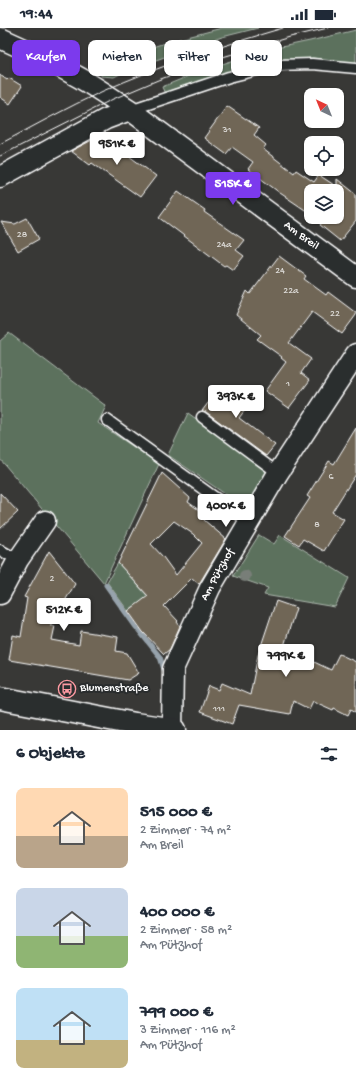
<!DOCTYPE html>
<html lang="de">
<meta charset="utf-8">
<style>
:root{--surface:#fff;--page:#f6f6f7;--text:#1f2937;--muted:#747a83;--accent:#7c3aed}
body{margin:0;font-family:"Gochi Hand",sans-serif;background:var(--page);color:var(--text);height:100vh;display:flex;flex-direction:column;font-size:15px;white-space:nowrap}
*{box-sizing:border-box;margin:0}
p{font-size:13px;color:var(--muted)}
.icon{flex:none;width:22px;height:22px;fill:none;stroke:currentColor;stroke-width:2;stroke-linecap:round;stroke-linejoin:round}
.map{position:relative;height:702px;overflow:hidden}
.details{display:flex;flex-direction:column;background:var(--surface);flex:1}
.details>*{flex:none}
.hud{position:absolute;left:12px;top:12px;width:332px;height:36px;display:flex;gap:8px}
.needle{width:26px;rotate:317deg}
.controls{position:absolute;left:304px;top:60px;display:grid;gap:8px}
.controls a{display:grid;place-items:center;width:40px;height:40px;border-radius:8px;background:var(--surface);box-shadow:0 1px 3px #0004;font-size:20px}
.price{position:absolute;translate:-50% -34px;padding:0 9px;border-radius:4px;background:#fff;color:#222;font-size:13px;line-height:26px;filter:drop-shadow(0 1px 2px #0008)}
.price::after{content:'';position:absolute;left:50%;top:24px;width:12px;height:9px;margin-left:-6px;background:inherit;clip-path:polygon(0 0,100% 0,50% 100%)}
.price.on{background:var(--accent);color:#fff}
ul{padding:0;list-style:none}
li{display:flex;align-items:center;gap:12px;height:100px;padding:0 16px}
li span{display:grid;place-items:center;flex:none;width:112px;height:80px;border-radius:8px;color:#555}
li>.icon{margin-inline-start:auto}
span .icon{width:48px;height:48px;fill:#fffc;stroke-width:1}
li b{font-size:17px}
h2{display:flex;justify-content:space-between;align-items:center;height:48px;padding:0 16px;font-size:17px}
.tag{padding:0 14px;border-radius:8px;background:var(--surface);box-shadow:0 1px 3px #0004;font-size:14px;line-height:36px}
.tag.on{background:var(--accent);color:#fff}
.status{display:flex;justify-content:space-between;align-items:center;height:28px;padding:0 20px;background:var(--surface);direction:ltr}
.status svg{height:11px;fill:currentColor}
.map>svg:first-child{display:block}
.green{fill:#5b715d;stroke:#adb8ae}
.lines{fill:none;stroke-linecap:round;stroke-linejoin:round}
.stream{stroke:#97a3ac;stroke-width:5}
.building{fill:#6f6657;stroke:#fff;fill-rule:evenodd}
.lane-casing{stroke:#fff;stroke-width:13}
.street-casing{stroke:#fff;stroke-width:23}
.secondary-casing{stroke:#fff;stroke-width:25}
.lane{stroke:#2a2d2e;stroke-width:10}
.street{stroke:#2a2d2e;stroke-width:20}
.secondary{stroke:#2a2d2e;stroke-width:22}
.tram{stroke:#fff;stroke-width:1}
.tree{fill:#787e78}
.labels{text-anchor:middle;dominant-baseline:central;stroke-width:4;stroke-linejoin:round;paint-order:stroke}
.number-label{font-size:10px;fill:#dbd9d5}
.street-label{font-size:12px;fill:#fff;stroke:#2a2d2e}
.poi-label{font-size:12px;fill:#fff;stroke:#2a2d2e;text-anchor:start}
</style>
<div class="status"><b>19:44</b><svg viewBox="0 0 49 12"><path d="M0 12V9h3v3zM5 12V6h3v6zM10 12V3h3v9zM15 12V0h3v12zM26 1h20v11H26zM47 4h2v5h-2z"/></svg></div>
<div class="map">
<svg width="356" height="702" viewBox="0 0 356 702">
<rect width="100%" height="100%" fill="#383836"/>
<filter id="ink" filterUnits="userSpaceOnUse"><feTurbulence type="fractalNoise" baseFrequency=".025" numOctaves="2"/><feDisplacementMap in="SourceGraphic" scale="8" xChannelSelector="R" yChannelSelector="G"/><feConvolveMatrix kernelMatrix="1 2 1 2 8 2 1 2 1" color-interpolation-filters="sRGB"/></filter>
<g filter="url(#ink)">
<path class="green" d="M222,0H258L222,9L130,41L114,49L101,48V43L105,37L118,30L168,14Z
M356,2V36L313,30L280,33L165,66L162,59L201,43L262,23L310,13Z
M9,305L106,378L98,395L159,436L104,555L0,431V313Z
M188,385L271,445L250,476L241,474L231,470L168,427Z
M259,507L274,516L280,507L349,550L335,579L264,567L268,560L233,548Z
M118,535L150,571L138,582L134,578L128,583L107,554Z"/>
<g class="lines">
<path class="stream" d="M106,557L136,599L160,629L165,645"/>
</g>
<path class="building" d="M0,47L7,52L9,50L22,58L10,76L0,69Z
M227,78L259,100L254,107L266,117L263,121L294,145L296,142L314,154L319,147L337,159V151L356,166V193L340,213L320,197L326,189H337V163H311V186L280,165L248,141L253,134L232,119L226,126L204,110Z
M94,111L117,127L121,122L156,148L140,169L92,135L90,137L71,123Z
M178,163L205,182L204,184L244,212L236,222L244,228L233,242L226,237L224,238L159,189Z
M27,190L39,211L18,223L1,194L15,196Z
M279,228L306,248L304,251L326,267L328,264L356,285V287L342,306L312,284L289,315L311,331L301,345L310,352L289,380L265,363L286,334L281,330L282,329L257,311L261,307L236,287L247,263L250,266Z
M221,358L248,378L239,390L275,417L266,428L206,384L202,383Z
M356,400V446L332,484L344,491L324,523L303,511L299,517L285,508L310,470L307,468L329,433L334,436Z
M162,445L190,470L188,474L207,488L204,492L226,511L199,556L192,550L164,578L178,593L177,594L180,598L170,621L164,626L143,604L128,583L148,568L118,535ZM174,493L193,506L202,515L176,547L163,529L151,516Z
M0,465L18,484L0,501Z
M49,523L75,556L50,598H55L52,612L79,617L81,603L118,609L116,623L127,625L139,645L128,652L9,632L13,607L21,609L27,570L24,569Z
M276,573L296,580L284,618L294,620L293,624L331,642L339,626L356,634V684L351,681L348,687L334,680L333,682L313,673L309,681L293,673L290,686L239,677L232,696L200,684L209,658L219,662L222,655L250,667L258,627Z"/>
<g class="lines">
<defs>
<path id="lane" d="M130,82L229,49L278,37L312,36L356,40
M202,389L278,445
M107,392L249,494
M0,522L18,532"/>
<path id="street" d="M0,10C27,22 54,35 80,50C97,60 113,71 130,82L356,249
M0,149L106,91L130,82
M0,566L18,532L45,493
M172,701L173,641L210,560L278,445L356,326"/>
<path id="secondary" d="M0,670L135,696L175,702"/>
</defs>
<use href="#lane" class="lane-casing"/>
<use href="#street" class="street-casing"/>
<use href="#secondary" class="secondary-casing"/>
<use href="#lane" class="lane"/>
<use href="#street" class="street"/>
<use href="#secondary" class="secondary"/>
<path class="tram" d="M0,116C34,98 68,79 103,63C161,37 222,18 283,0
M0,128L113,71L158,52L216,31L290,9L328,0"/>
</g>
<circle class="tree" cx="245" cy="548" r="6"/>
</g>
<defs>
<symbol id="bus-ring" viewBox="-11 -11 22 22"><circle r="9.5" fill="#2a2d2e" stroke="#ff9aa2" stroke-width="1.5"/><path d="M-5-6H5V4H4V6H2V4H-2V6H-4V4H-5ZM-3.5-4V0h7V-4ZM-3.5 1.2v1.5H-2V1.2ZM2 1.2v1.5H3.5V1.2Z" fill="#ff9aa2"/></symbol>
</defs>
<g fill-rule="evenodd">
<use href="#bus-ring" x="57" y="651" width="20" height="20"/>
</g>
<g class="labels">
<g class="number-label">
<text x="227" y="102">31</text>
<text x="22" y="207">28</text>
<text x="224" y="217">24a</text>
<text x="280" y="243">24</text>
<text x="291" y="263">22a</text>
<text x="335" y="286">22</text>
<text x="288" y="356">1</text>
<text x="331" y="449">6</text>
<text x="317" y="497">8</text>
<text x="52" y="551">2</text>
<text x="219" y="681">111</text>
</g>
<g class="street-label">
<text transform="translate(301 208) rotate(36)">Am Breil</text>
<text transform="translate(218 547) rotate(-61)">Am Pützhof</text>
</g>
<g class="poi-label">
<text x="80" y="661">Blumenstraße</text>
</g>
</g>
</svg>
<div class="controls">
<a><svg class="needle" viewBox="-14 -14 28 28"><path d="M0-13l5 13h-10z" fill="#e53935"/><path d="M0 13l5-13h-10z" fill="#747a83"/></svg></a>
<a><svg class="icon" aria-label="locate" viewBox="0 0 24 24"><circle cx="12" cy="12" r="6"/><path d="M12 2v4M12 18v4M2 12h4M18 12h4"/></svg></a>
<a><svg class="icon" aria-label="layers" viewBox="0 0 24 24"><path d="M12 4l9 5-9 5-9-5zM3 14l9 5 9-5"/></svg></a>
</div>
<b class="price" style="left:117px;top:138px">951K €</b>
<b class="price on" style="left:233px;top:178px">515K €</b>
<b class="price" style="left:236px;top:391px">393K €</b>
<b class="price" style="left:226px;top:500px">400K €</b>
<b class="price" style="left:64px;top:604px">512K €</b>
<b class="price" style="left:286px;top:650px">799K €</b>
<div class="hud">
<a class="tag on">Kaufen</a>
<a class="tag">Mieten</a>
<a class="tag">Filter</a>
<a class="tag">Neu</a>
</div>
</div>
<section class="details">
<h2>6 Objekte<svg class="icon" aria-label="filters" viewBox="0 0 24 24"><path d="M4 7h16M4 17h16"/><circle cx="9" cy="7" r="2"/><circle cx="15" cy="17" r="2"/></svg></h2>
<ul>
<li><span style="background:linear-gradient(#ffd9b3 60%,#b9a48a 0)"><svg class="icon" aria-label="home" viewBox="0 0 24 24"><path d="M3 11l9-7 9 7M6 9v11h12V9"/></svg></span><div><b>515 000 €</b><p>2 Zimmer · 74 m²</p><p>Am Breil</p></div></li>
<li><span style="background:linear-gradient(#c9d6e8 60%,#8fb573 0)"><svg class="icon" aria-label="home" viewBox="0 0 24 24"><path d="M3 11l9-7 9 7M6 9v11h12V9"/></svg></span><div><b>400 000 €</b><p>2 Zimmer · 58 m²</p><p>Am Pützhof</p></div></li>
<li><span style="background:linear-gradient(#bfe0f5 65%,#c2b280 0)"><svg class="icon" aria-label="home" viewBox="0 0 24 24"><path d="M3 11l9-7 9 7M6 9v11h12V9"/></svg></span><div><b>799 000 €</b><p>3 Zimmer · 116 m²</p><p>Am Pützhof</p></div></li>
</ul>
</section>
